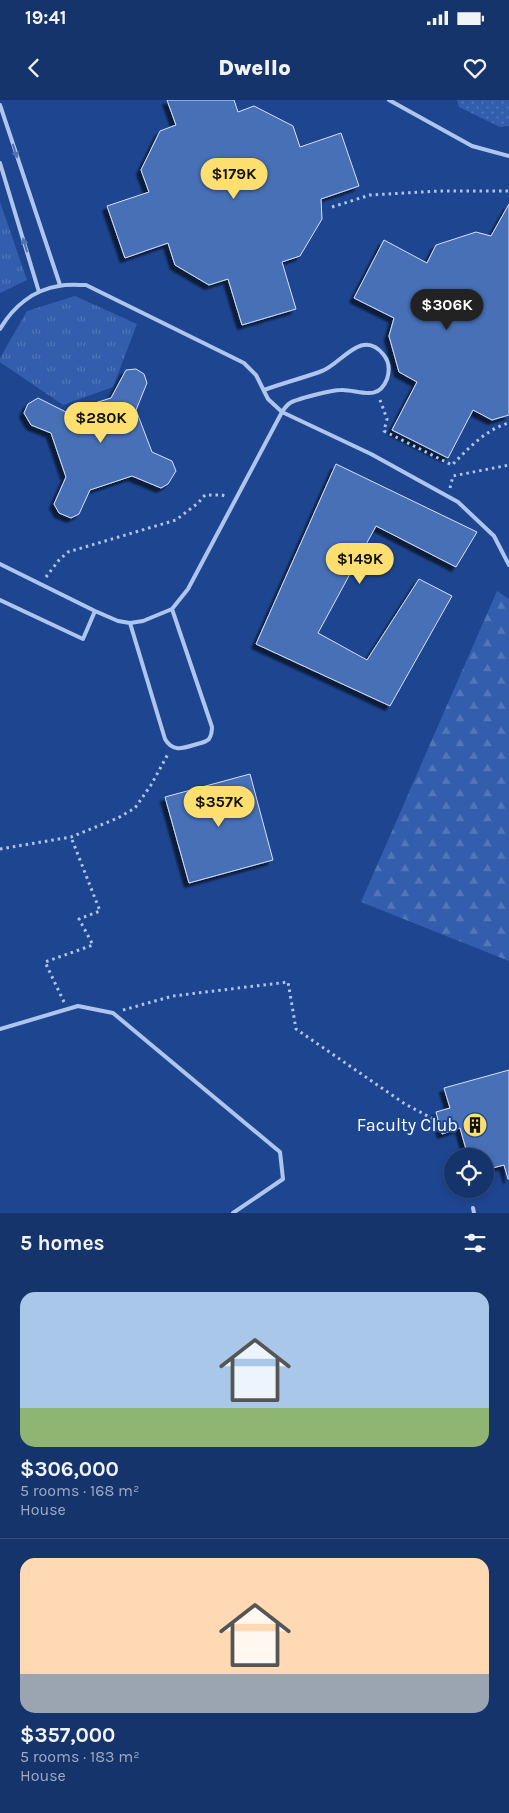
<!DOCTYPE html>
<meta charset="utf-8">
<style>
:root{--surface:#16346c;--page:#233f74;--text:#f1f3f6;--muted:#9eaac2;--line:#354f7f;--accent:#fcdf6e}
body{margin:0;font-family:Karla,sans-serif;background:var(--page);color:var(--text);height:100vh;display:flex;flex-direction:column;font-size:19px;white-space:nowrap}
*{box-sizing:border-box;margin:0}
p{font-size:16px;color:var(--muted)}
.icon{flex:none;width:28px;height:28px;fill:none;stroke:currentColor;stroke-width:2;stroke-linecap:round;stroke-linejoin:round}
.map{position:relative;height:1113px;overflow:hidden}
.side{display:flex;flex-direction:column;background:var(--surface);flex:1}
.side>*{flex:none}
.fabs{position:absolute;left:444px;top:1048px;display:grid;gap:10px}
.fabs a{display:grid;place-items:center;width:50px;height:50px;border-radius:50%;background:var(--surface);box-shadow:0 2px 8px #0003,0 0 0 1px var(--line);font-size:25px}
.price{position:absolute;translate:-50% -42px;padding:0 11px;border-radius:18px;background:var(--accent);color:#111;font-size:16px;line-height:32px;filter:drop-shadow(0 1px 2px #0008)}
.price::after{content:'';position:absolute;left:50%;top:30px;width:15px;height:11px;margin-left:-8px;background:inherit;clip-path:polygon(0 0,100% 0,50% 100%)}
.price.on{background:#222;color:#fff}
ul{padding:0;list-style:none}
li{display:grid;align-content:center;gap:10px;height:265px;padding:0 20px}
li+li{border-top:1px solid var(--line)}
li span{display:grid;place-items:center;height:155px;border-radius:15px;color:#555}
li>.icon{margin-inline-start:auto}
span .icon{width:90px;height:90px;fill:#fffc;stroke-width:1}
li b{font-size:21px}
h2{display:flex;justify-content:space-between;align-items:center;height:60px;padding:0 20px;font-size:21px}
.status{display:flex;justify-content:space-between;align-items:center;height:35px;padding:0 25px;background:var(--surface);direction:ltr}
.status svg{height:14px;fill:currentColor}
header{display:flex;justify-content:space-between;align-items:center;height:65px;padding:0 20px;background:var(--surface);font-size:22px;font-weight:800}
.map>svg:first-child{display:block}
.grass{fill:url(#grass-tufts)}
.forest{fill:url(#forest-firs)}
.park{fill:url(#park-dots)}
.building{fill:#476fb7;stroke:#d4e1f9;filter:url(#shadow)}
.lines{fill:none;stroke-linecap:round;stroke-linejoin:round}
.path{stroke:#aec5ed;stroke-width:3;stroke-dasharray:2.5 4;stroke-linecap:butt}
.lane{stroke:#aec5ed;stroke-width:4}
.oneway{fill:#5072b1}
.labels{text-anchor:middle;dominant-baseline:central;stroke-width:4;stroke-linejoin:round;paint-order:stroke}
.poi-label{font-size:18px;fill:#fff;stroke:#1e4690;text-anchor:end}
</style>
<div class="status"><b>19:41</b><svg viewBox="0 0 49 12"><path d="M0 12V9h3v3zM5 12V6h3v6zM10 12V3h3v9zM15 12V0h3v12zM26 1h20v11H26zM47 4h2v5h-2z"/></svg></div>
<header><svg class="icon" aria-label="back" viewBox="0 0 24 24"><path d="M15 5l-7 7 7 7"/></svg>Dwello<svg class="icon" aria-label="heart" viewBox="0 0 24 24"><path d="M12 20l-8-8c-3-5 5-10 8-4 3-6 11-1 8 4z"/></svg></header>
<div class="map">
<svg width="509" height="1113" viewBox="0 0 509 1113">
<defs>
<pattern id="grass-tufts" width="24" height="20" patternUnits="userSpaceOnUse" patternTransform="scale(1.25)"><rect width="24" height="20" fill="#325ead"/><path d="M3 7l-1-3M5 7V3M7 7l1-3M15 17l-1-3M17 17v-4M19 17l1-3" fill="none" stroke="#5176b9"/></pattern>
<pattern id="forest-firs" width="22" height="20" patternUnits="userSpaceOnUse" patternTransform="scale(1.25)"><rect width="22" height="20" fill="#325ead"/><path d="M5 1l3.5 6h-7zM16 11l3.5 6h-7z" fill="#5176b9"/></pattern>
<pattern id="park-dots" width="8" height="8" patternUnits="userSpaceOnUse" patternTransform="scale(1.25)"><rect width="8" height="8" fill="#325ead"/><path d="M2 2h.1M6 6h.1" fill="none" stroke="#5176b9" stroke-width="1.8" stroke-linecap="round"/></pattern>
<filter id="shadow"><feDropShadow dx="-4.5" dy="4.5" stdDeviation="1" flood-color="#0009"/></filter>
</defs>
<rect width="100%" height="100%" fill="#1e4690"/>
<path class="grass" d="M0,102L27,180L0,193Z
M75,196L137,224L113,287L63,305L0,262V258L27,211Z"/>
<path class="forest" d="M497,491L509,499V861L361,802Z"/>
<path class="park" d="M457,0H509V26L500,27L459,7Z"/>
<path class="building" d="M167,0H234L238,12L254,6L293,26L300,47L341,33L359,86L321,99L322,119L300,156L282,162L296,209L242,225L228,179L209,185L175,165L168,143L125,158L107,106L149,92L141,70L160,31L176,25Z
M509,104V315L492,320L473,310L448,358L392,330L417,282L399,272L389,236L394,218L354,198L384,140L427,163L436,145L476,132L491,136Z
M136,269L144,274L147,283L136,310L152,352L172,361L176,371L168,384L161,388L132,376L90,390L79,414L71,418L59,413L54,404L66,377L51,333L31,325L24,313L28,304L38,298L66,312L111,298L126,270Z
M336,364L477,432L456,467L376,426L318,533L367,560L419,479L452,496L390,606L256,544Z
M250,674L273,760L189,783L165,697Z
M509,970V1079H508L504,1065L485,1070V1056H468L460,1028L442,1034L436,1012L450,1008L444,988Z"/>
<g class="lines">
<path class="path" d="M332,107L370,95L439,91H509
M380,300L387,319L384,331L452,365C468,349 486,329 509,323
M450,388L453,376L509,365
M46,477L59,460L68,452L176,420L198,403L205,395H222L227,397
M0,749L71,737L118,718L135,708L151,685L168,654
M64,902L45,862L93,845L79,819L100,811L71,737
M123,910L173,896L288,882L296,929L405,1004L439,1022"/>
<path class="lane" d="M389,0L472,46L509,56
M0,5L60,185
M0,63L39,192
M0,229C13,207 33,190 59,186C67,184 78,185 86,185L244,263L256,275L268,299L282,312L188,489L172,509L143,521L130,523L118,521L95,511L0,464
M264,290C283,283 303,278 322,271C341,264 362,228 383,254C389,261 390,270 387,279C378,303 357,289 341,290C332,290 296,299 290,303C287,305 284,309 282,312L371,354L458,402L494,436L509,465
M0,500L83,539L95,511
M130,523L165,639C173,653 184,648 197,644C201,643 206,642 209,639C211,636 212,632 212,627L172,509
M0,929L78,906L113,913L280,1052L283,1079L233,1113
M473,1108L474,1113"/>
</g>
<defs><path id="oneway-solid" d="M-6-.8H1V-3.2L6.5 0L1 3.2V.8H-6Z" transform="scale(1.25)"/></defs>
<g class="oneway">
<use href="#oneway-solid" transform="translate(15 51) rotate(72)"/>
<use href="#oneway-solid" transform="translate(25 145) rotate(-107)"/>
</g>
<defs>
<symbol id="building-disc" viewBox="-11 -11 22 22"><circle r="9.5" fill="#fcdf6e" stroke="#1e4690"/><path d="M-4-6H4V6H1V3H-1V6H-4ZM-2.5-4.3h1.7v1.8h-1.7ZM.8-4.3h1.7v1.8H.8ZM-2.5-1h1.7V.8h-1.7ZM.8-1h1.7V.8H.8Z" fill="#111"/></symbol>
</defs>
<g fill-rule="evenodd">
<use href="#building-disc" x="461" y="1011" width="28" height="28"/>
</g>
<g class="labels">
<g class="poi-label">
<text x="458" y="1025">Faculty Club</text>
</g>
</g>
</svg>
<div class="fabs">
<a><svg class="icon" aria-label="locate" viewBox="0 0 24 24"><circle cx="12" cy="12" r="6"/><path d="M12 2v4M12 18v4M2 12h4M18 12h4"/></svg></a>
</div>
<b class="price" style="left:234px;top:100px">$179K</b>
<b class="price on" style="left:447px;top:231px">$306K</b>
<b class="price" style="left:101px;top:344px">$280K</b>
<b class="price" style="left:360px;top:485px">$149K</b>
<b class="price" style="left:219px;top:728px">$357K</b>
</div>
<section class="side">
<h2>5 homes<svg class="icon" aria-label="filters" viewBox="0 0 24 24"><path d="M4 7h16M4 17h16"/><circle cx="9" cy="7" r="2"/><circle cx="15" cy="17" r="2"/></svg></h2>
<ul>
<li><span style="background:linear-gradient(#a9c7e8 75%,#8fb573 0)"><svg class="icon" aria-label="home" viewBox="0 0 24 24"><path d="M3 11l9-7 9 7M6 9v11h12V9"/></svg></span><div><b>$306,000</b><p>5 rooms · 168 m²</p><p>House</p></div></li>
<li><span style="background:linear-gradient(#ffd9b3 75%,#9aa5b1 0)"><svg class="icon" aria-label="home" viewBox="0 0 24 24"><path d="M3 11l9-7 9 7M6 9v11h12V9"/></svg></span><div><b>$357,000</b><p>5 rooms · 183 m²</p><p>House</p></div></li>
</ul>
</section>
